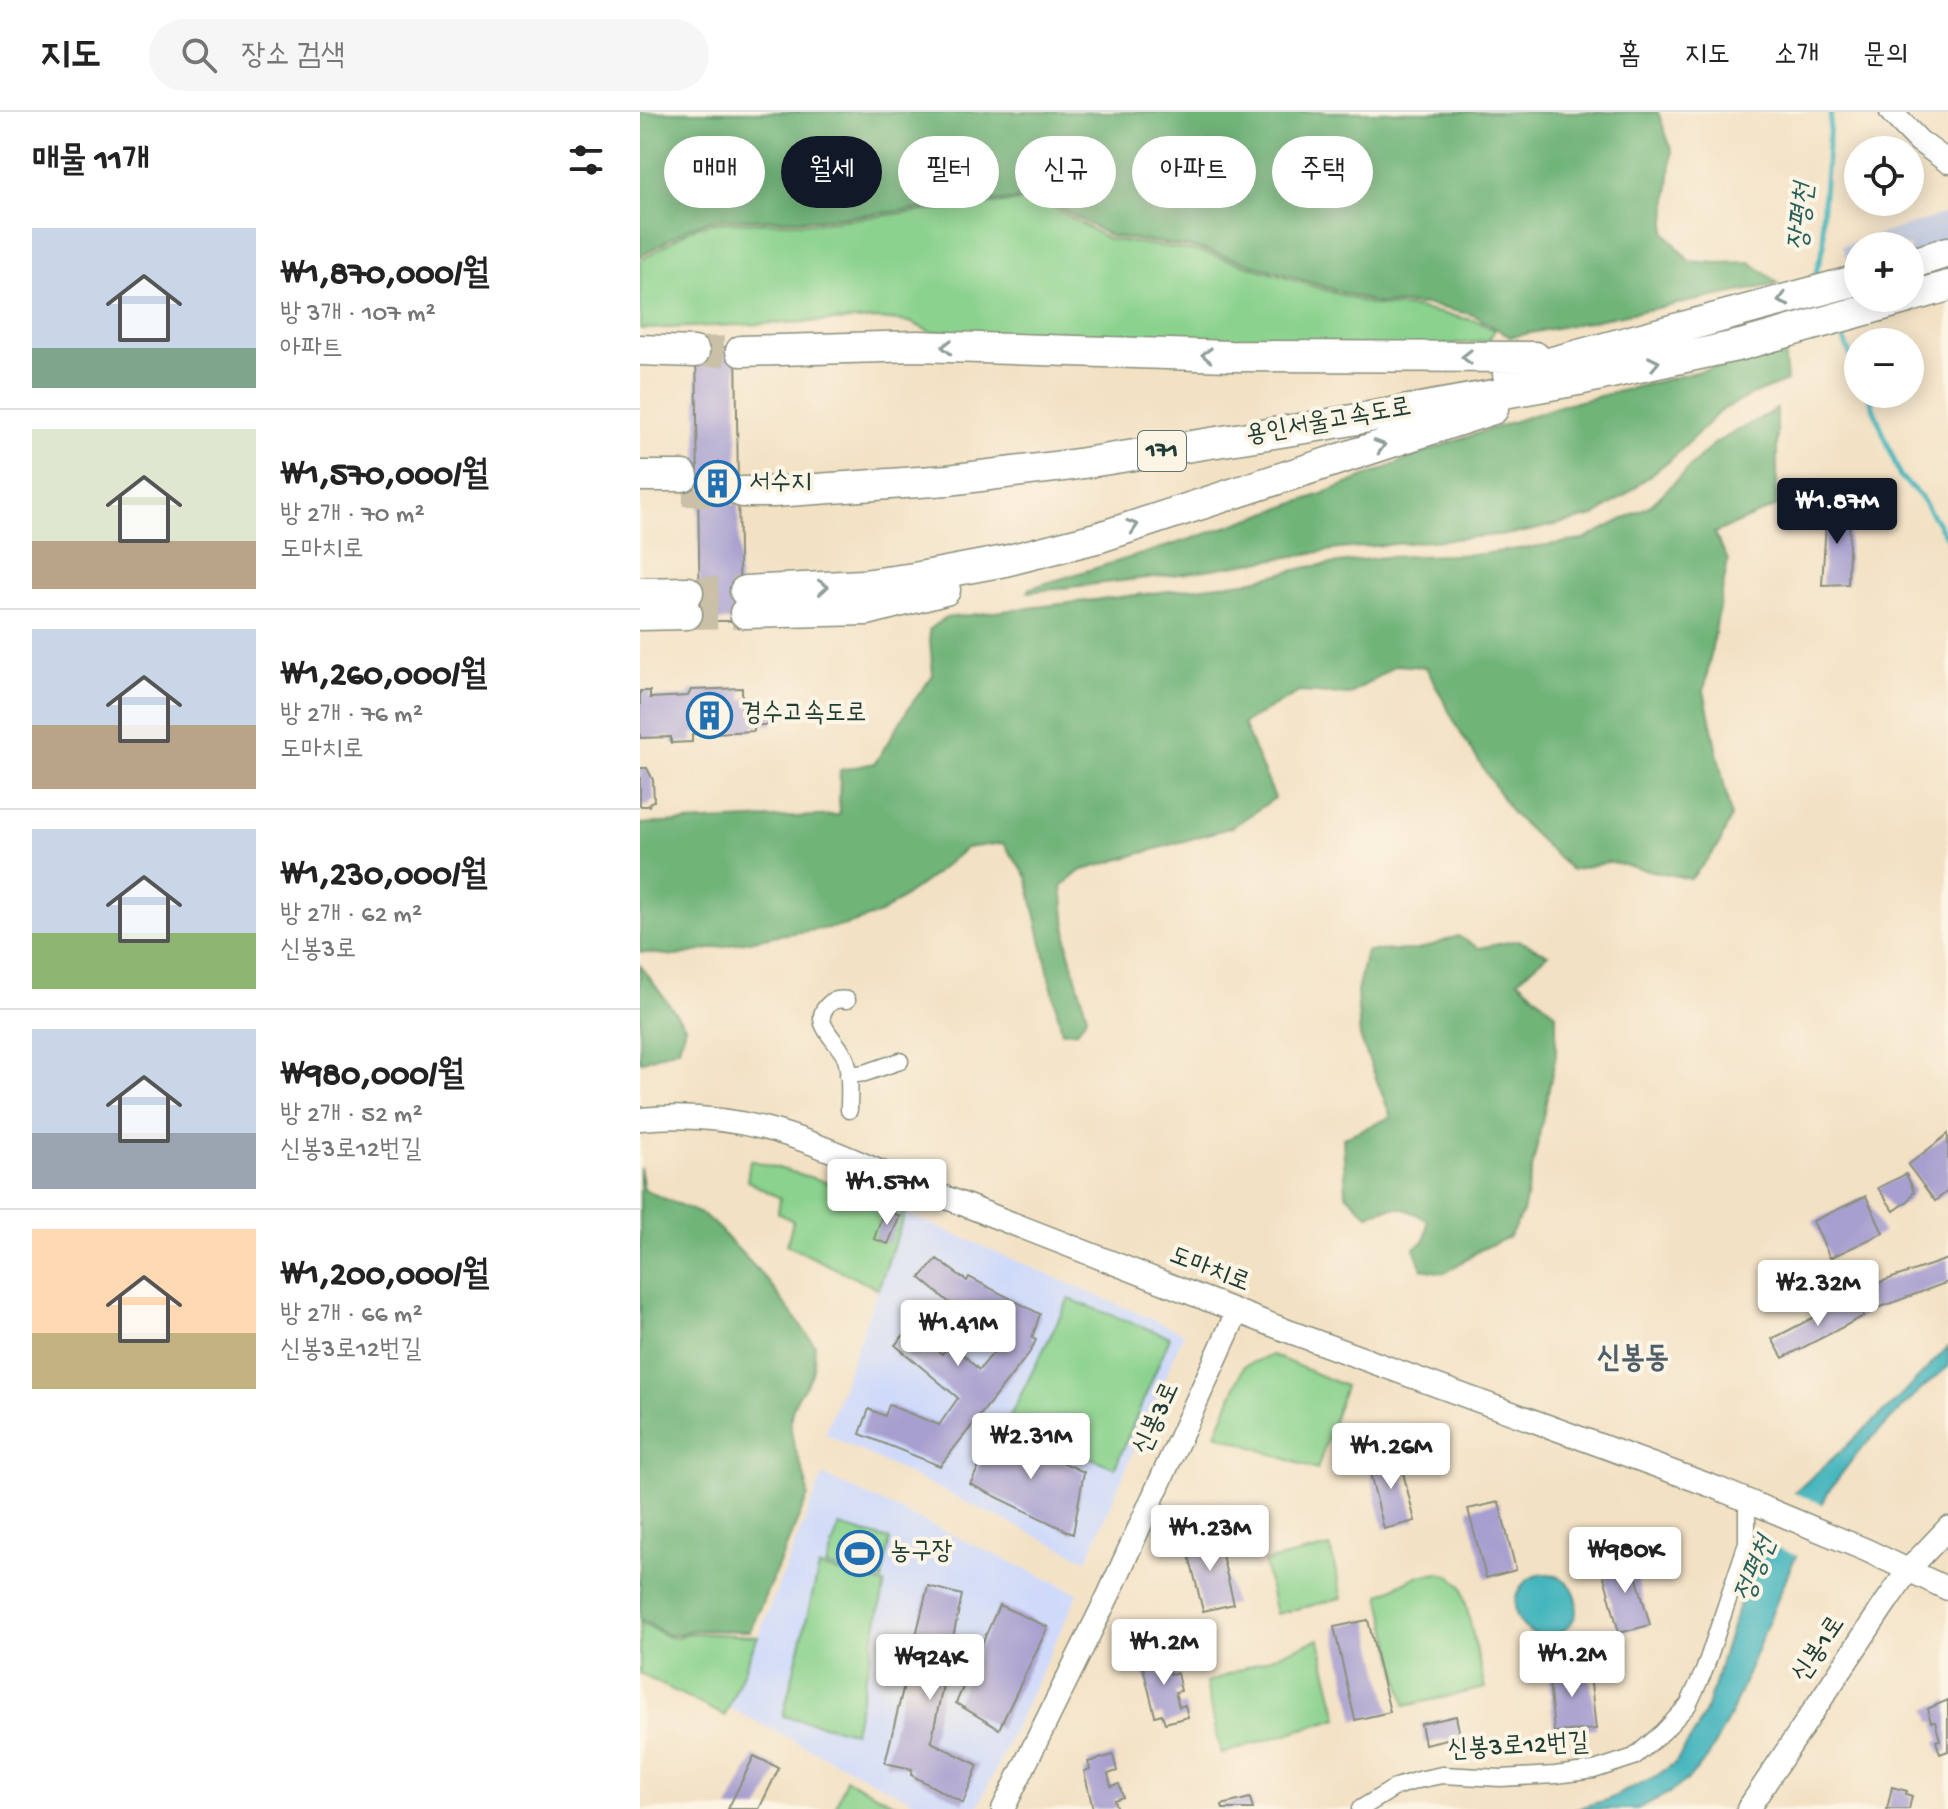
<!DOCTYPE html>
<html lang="ko">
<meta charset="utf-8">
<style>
:root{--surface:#fff;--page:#f6f6f6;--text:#222;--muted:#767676;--line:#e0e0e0;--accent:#111827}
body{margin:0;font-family:"Gochi Hand","Poor Story",sans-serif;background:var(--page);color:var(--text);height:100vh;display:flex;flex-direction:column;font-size:30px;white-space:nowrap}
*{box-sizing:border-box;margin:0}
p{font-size:26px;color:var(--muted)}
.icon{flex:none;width:44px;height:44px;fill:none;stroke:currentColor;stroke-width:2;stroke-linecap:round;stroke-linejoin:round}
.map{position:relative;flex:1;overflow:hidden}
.side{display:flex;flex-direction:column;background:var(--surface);width:640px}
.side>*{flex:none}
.top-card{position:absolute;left:24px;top:24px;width:760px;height:72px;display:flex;gap:16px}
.fabs{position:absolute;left:1204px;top:24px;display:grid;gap:16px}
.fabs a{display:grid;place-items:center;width:80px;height:80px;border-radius:50%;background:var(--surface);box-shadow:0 4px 20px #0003;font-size:40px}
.price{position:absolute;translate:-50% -68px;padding:0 18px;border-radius:8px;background:#fff;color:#222;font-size:26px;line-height:52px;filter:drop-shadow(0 2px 4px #0008)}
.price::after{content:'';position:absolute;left:50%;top:48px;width:24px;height:18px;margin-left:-12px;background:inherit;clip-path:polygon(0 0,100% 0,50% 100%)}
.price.selected{background:var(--accent);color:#fff}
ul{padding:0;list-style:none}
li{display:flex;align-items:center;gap:24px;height:200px;padding:0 32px}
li+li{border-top:2px solid var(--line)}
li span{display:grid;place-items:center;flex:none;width:224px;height:160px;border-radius:0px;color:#555}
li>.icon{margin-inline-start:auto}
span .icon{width:96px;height:96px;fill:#fffc;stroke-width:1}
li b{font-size:34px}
h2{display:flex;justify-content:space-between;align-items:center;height:96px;padding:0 32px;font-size:34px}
.tag{padding:0 28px;border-radius:36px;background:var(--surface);box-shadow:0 4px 20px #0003;font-size:28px;line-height:72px}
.tag.selected{background:var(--accent);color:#fff}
header{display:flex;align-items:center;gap:48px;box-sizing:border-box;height:112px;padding:0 40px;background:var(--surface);border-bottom:2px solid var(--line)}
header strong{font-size:38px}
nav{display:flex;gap:44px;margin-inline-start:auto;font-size:28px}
.search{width:560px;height:72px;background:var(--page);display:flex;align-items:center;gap:20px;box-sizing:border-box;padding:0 28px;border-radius:44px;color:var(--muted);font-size:30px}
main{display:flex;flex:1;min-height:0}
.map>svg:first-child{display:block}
.built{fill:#cfdafa}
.industrial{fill:#bac4de}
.green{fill:#8ad28d;stroke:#548860;stroke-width:2}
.forest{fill:#6fb478;stroke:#477856;stroke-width:2}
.water{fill:#45b5bd;stroke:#327978;stroke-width:2}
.pier{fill:#f3e1c4}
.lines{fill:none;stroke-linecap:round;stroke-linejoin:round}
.stream{stroke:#45b5bd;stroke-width:5}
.building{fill:#a79fcf}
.highway-tunnel{stroke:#c9c0a7;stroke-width:30;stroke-dasharray:30 15;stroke-linecap:butt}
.street-casing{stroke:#898f7c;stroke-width:19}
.secondary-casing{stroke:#898f7c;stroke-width:25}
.highway-casing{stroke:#898f7c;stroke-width:33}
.street{stroke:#fff;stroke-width:16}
.secondary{stroke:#fff;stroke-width:22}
.highway{stroke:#fff;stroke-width:30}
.oneway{stroke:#8f9e9a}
.labels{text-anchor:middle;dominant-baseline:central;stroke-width:8;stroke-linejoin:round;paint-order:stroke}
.shield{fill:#fcf5e5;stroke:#617469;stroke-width:2}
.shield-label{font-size:24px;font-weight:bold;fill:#1f3d34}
.street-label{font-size:26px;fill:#1f3d34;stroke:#fcf5e5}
.poi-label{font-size:26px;fill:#1f3d34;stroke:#fcf5e5;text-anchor:start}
.water-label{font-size:28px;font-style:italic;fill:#2a615d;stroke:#fcf5e5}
.quarter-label{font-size:30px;font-weight:bold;fill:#4f5f6a;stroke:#fcf5e5}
</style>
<header>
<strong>지도</strong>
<div class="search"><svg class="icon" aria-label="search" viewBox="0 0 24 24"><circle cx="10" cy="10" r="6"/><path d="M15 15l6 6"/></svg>장소 검색</div>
<nav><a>홈</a><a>지도</a><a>소개</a><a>문의</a></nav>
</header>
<main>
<section class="side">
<h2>매물 11개<svg class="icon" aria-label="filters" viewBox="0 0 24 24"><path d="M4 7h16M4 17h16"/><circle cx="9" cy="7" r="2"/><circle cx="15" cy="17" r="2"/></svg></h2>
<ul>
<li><span style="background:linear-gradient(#c9d6e8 75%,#7fa58c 0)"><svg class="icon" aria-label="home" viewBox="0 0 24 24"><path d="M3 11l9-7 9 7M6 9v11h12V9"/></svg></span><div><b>₩1,870,000/월</b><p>방 3개 · 107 m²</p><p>아파트</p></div></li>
<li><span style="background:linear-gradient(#dfe7d0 70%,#b9a48a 0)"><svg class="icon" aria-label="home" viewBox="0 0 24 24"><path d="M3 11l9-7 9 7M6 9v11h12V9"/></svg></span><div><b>₩1,570,000/월</b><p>방 2개 · 70 m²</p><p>도마치로</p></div></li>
<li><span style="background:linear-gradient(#c9d6e8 60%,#b9a48a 0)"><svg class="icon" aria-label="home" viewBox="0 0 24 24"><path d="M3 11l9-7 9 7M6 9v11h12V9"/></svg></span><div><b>₩1,260,000/월</b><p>방 2개 · 76 m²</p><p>도마치로</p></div></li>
<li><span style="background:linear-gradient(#c9d6e8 65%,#8fb573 0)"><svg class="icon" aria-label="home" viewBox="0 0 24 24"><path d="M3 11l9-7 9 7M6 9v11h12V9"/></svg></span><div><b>₩1,230,000/월</b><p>방 2개 · 62 m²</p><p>신봉3로</p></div></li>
<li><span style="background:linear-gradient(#c9d6e8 65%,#9aa5b1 0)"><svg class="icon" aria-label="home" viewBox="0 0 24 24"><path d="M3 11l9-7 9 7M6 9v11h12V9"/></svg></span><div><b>₩980,000/월</b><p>방 2개 · 52 m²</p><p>신봉3로12번길</p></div></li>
<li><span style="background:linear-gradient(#ffd9b3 65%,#c2b280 0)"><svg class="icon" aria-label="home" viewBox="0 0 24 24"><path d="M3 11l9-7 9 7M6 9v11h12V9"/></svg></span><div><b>₩1,200,000/월</b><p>방 2개 · 66 m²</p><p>신봉3로12번길</p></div></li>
</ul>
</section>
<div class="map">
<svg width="1308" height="1697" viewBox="0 0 1308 1697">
<rect width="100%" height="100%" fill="#fcf5e5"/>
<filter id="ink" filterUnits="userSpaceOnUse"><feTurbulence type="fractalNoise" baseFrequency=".0125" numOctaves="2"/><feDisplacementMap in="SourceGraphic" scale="16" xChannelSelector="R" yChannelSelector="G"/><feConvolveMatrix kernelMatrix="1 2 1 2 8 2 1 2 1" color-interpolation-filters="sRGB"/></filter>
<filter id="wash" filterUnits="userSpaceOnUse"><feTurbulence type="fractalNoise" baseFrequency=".006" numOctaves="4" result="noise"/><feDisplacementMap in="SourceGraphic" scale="32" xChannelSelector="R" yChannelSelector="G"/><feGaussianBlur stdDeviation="1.8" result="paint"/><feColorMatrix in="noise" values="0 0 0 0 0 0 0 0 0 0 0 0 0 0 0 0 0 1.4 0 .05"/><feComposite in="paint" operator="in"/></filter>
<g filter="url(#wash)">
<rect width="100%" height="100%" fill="#f3e1c4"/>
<path class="built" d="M265,1101L544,1221L447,1448L185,1322Z
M183,1363L438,1481L337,1697H289L89,1596Z"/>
<path class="industrial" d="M1308,101V172L1270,185V134H1218V175L1202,134Z"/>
<path class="green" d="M400,87L468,127L563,140L733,193L776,196L837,209L855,218L848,229L729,239L291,220L270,210L239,207L0,217V149L51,117L76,110L173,111Z
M110,1048L180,1068L265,1101L238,1177L147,1133L153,1109L138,1101L140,1086L107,1069Z
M429,1187L530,1225L475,1356L367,1310Z
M632,1243L705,1274L677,1358L576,1322L604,1254Z
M199,1414L250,1428L242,1468L186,1454Z
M690,1435L702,1486L636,1502L624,1450Z
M179,1455L245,1472L214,1620L143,1604Z
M799,1461L811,1464L822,1475L845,1576L765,1594L740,1483L777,1464Z
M0,1510L28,1525L37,1526L49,1521L118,1524L85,1604L0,1562Z
M679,1527L698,1606L581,1642L566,1571Z
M206,1667L265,1697H195Z"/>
<path class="forest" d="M0,0H1018L1032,39L1025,120L1049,149L1076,151L1110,150L1139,172L870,225L834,203L788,193L736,191L562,137L470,124L401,85L174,108L75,107L50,115L0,145Z
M1144,238L1147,269L1111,283L1080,299L1036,343L984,384L954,404L880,421L699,437L540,462L388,480L390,476L551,427L682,382L806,332L920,294Z
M1137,297V394L1074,421L1088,448L1064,579L1091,705L1079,733L1051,767L969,750L931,758L872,701L820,620L786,555L756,553L709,583L659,580L603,612L635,686L592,715L440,759L422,774L428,837L447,904L437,919L422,920L387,765L363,731L326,736L294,763L240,802L203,814L138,823L36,844L0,840V712L199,703L200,658L235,651L270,594L293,563L289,518L305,506L605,470L668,455L745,445L842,442L943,428L1011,393L1075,331Z
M818,824L839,836L878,828L908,842L878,868L916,902V943L883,1100L869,1125L842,1137L805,1161L782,1157L774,1136L785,1129L788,1109C762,1093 756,1092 728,1103L706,1082L703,1026L751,1005L720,925L717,880L726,839L778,838Z
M0,853L45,914L39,936L0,950Z
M0,1055L4,1078L64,1103L79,1117L127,1168L175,1233C174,1243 175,1255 171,1264C164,1278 153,1288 151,1304C148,1335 167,1355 168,1384L110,1519L51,1518L36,1523H28L0,1507Z"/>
<path class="water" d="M1308,1235V1254L1275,1283L1218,1340L1188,1380L1151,1454L1091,1602L1067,1647L1047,1668L1031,1680L997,1697H934L967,1688L1016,1664L1035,1651L1056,1619L1067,1595L1113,1447L1142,1392L1256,1289Z
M875 1493a31 31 0 1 1 62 0a31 31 0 1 1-62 0Z"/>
<path class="pier" d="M1149,1379L1185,1393L1160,1445L1118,1428L1139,1389Z"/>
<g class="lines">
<path class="stream" d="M1180,169L1176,160L1184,133L1182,106L1191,0
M1199,215L1218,263
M1228,282L1260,364L1280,384L1308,428"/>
</g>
<g id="blocks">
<path class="building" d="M96,235L100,509H60L56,236Z
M1210,394L1208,472L1182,473L1187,395Z
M102,576V587L114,586L115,600L141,599V607H132V613H114V619L52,622V630L31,631V625L0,626V579H10V586L48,584L51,578Z
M0,656H7L13,668L14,689L10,690L9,694H0Z
M1308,1022V1079L1295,1089L1268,1053Z
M1266,1062L1274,1079L1268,1089L1254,1099L1238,1076Z
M1226,1084L1243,1121L1190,1146L1173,1109Z
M244,1098L260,1104L248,1132L234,1127Z
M297,1147L327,1169L329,1165L400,1202L392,1226L396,1228L390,1240L300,1354L220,1322L229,1297L245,1304L249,1293L299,1313L318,1286L255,1233L269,1217L302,1242L311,1231L339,1258L360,1233L280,1166Z
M1308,1147V1170L1233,1198L1226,1175Z
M1213,1185L1224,1204L1143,1246L1132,1227Z
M357,1320L444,1360L433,1422L330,1372Z
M758,1340L775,1409L744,1417L727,1349Z
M859,1390L876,1458L846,1466L828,1397Z
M577,1423L594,1492L563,1499L546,1431Z
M991,1445L1010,1513L979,1521L961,1453Z
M288,1474L322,1483L291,1630L338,1653L323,1691L271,1663L272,1657L245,1651Z
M359,1493L408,1515L359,1617L316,1591Z
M728,1508L750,1600L715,1608L694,1515Z
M531,1536L534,1548L527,1550L530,1562L537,1561L541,1579L535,1580L539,1595L545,1593L548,1605L525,1611L522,1602L515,1604L503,1555L512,1553L509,1543Z
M949,1554L956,1617L914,1620L908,1558Z
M1308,1588V1639L1300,1642L1296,1629L1300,1628L1295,1610H1291L1287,1597Z
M816,1604L820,1624L785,1632L781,1612Z
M473,1643L477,1659L468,1662L471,1674L479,1672L483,1685L474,1688L477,1697H453L444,1659L450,1657L448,1650Z
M114,1644L139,1656L119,1697H88Z
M1252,1675L1267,1679L1266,1682L1272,1684L1269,1697H1247Z
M610,1686L613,1697H583L582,1693Z"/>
</g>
</g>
<g filter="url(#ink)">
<use href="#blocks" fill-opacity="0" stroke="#898f7c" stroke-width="2"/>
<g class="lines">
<path class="highway-tunnel" d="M54,240L101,239
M43,379L102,380
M48,480L105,479
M47,502L105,501"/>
<defs>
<path id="street" d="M207,888C200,887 194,887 189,892C168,910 200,930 206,947C211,963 209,981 209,998
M208,963L225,961L260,949
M720,1697L756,1675L778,1668L802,1663L861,1666L915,1663L954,1658L994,1645L1023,1620L1048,1593L1064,1559L1107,1431V1389"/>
<path id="secondary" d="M1251,0L1279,29L1308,50
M0,1007C93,998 159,1023 243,1061L645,1218L1077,1376L1226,1438L1308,1477
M363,1697L469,1482L597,1200
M1108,1697L1242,1496L1269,1457L1308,1416"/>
<path id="highway" d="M1270,152L1308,140
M1270,185L1308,174
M0,238L54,240
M101,239L277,234L590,244L895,245
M868,262L1218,168
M0,364H43
M102,380H133L308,368L431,353L678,314L938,268L1101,233L1268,186
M105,479L223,473L274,466L365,449L460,425L853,297
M0,481L48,480
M105,501L227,498L305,478
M0,503L47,502"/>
</defs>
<use href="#street" class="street-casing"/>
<use href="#secondary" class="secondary-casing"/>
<use href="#highway" class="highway-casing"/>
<use href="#street" class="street"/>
<use href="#secondary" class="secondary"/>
<use href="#highway" class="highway"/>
</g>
<defs><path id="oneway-chevron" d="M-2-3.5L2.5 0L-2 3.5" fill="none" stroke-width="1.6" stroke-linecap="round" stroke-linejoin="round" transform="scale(2)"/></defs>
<g class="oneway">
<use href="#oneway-chevron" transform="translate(1143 188) rotate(165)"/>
<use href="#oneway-chevron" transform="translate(307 235) rotate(-179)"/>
<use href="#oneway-chevron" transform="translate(567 243) rotate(-178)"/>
<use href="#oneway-chevron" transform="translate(827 245) rotate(-180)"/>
<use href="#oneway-chevron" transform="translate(1014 251) rotate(-12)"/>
<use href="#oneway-chevron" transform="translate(740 334) rotate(-17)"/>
<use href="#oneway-chevron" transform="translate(493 414) rotate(-18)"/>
<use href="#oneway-chevron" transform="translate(183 475) rotate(-4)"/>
</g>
</g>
<defs>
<symbol id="building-ring" viewBox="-11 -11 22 22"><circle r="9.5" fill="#fcf5e5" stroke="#1f6fb2" stroke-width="1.5"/><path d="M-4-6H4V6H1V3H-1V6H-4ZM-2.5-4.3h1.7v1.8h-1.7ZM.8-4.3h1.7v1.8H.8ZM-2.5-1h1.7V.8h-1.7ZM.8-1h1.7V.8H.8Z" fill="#1f6fb2"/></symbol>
<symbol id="stadium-ring" viewBox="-11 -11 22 22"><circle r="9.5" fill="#fcf5e5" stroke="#1f6fb2" stroke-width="1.5"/><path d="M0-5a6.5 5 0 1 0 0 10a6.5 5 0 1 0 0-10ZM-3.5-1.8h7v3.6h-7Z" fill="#1f6fb2"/></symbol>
</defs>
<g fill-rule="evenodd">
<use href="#building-ring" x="52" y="346" width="51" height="51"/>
<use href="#building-ring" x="44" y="578" width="51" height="51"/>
<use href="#stadium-ring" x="194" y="1416" width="51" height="51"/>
</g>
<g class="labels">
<rect class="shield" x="498" y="319" width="48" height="40" rx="6"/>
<g class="shield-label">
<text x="522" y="339">171</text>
</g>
<g class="street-label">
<text transform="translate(689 311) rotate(-10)">용인서울고속도로</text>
<text transform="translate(569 1159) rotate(21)">도마치로</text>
<text transform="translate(518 1307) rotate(-65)">신봉3로</text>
<text transform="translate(1180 1538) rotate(-56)">신봉1로</text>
<text transform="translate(878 1636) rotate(-3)">신봉3로12번길</text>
</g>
<g class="poi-label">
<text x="109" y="372">서수지</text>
<text x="101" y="603">경수고속도로</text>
<text x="250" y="1441">농구장</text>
</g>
<g class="water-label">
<text transform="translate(1163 105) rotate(-84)">장평천</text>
<text transform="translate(1117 1458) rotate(-68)">정평천</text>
</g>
<g class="quarter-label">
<text x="993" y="1248">신봉동</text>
</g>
</g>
</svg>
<div class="fabs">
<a><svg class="icon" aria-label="locate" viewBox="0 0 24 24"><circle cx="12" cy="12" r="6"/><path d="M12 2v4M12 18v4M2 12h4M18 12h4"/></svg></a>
<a>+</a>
<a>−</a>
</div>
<b class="price selected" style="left:1197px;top:434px">₩1.87M</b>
<b class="price" style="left:247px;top:1115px">₩1.57M</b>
<b class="price" style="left:1178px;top:1216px">₩2.32M</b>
<b class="price" style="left:318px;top:1256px">₩1.41M</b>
<b class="price" style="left:391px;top:1369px">₩2.31M</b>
<b class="price" style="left:751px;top:1379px">₩1.26M</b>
<b class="price" style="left:570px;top:1461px">₩1.23M</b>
<b class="price" style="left:985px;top:1483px">₩980K</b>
<b class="price" style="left:524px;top:1575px">₩1.2M</b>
<b class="price" style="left:932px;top:1587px">₩1.2M</b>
<b class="price" style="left:290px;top:1590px">₩924K</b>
<div class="top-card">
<a class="tag">매매</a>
<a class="tag selected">월세</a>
<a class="tag">필터</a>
<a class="tag">신규</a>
<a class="tag">아파트</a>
<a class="tag">주택</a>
</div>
</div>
</main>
